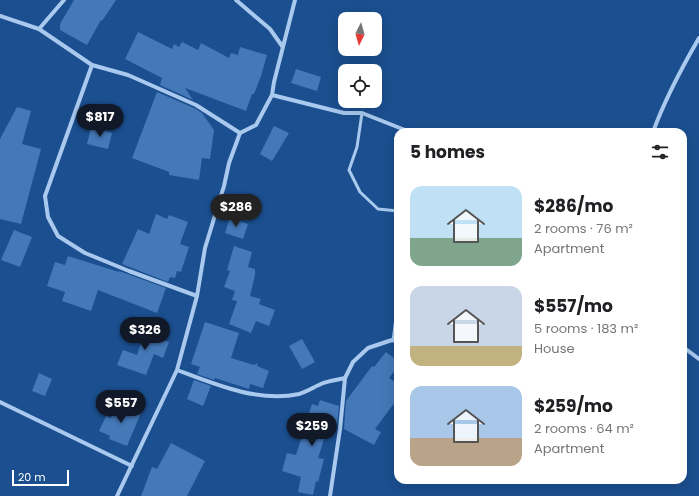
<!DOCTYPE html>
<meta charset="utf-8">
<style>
:root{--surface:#fff;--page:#f2f2f2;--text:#202124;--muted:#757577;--accent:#111827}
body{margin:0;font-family:Poppins,sans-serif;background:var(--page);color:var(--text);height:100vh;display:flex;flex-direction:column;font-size:15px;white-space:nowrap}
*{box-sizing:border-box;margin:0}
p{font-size:13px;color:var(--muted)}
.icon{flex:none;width:22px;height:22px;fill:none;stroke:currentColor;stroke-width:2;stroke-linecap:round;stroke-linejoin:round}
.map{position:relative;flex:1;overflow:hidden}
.details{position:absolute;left:394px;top:128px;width:293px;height:356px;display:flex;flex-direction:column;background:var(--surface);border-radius:12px;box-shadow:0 4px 16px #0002}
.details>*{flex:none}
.needle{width:26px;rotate:185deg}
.buttons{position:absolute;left:338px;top:12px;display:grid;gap:8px}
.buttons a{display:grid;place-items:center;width:44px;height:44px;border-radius:8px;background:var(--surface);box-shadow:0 4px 16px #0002;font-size:20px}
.scale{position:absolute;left:12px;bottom:10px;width:57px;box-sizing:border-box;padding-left:4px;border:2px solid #fff;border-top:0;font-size:11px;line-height:14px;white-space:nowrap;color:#fff;-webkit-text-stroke:3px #1b4f8f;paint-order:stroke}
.price{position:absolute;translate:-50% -34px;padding:0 9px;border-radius:14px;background:var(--accent);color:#fff;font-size:13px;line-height:26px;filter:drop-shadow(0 1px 2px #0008)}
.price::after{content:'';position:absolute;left:50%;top:24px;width:12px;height:9px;margin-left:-6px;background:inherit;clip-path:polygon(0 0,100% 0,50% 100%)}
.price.active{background:#222;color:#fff}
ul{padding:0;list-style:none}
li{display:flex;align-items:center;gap:12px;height:100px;padding:0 16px}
li span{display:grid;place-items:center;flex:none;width:112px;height:80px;border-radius:12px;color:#555}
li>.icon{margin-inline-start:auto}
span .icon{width:48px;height:48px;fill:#fffc;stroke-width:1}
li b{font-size:17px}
h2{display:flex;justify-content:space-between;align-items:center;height:48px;padding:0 16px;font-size:17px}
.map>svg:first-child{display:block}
.building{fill:#4478b7}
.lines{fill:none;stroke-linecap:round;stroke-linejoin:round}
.service{stroke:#a9c9ee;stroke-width:3}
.minor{stroke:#a9c9ee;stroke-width:4}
</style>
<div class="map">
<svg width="699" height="496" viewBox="0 0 699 496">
<rect width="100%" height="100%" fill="#1b4f8f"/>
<path class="building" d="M74,0H116L102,21L101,20L87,45L60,30V24Z
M138,32L172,49L174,44L179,47L182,42L198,50L201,43L229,58L231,53L238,55L240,47L267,55L261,76L254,94H252L246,111L185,88L193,100L160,85L162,78L125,59Z
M296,69L321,77L317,91L291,83Z
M157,92L194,108L202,113L214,130L210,159L202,158L199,180L169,175V172L132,158Z
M17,107L31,111L22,144L41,149L21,224L0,219V139Z
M274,126L289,133L272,161L260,154Z
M91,128L112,133L108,149L87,144Z
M156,214L167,219L169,215L188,222L180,244L189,247L181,272L177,271L175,278L170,277L168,282L122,264L138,229L149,234Z
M230,218L248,224L243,239L225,233Z
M14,230L32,237L20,267L1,260Z
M234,246L252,252L248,267L255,269V275L250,296L261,299L259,304L275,310L269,326L256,321L251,333L229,324L237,301L232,300L235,291L224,287L230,271L227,270Z
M68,256L119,272V271L166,288L157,313L98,290L91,311L62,301L65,292L47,286L55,262L65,265Z
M205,322L239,333L231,358L254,365L258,363L257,366L269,371L263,388L250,384L249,389L215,378L214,380L197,374L200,367L191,364Z
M148,323L164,329L161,339L169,342L163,358L154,354L146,375L117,365L123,350L137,355Z
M302,339L315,362L302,369L289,346Z
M386,352L398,361V366L389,378L398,384V398L375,429L381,432L374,445L344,429L346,401L372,366L374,367Z
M39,373L52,379L45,396L32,391Z
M194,380L211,386L203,406L187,399Z
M320,400L339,406L337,425L330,421L318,458L324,459L318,482L316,481L313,495L298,492L301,477L282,471L287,453L296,455L312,404L318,406Z
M117,403L141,413L127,446L109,439L110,436L99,431L106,416L111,418Z
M171,443L205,461L187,496H141L152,467L157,469Z"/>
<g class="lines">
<path class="service" d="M362,113L357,147L349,170L360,192L378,209L398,211
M393,341L398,302"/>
<path class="minor" d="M236,0L270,29L282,46
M0,16L39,29L92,65L128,75L196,105L240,133
M39,29L64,0
M92,65L45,196L48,217L58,236L85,253L129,271L197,296
M272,95L344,113H362L410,132
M653,132C665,99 681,69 699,38
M683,347L699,359
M177,370C214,384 259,403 299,394C306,392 314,387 321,384C328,381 337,380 345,378L353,362L368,348L398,338
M0,402L132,466
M117,496L177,370L197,296L205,248L224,186L229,163L240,133L256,125L272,95L274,82L295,0
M330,496L340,429L345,378"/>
</g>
</svg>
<div class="buttons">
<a><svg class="needle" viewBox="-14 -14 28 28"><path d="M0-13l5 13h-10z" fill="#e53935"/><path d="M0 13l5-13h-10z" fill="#757577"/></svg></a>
<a><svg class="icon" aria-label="locate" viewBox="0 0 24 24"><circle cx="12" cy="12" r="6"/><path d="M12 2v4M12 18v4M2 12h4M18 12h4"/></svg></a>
</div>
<div class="scale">20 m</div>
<b class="price" style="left:100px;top:138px">$817</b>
<b class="price active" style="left:236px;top:228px">$286</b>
<b class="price" style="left:145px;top:351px">$326</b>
<b class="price" style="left:121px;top:424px">$557</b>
<b class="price" style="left:312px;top:447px">$259</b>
<section class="details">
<h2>5 homes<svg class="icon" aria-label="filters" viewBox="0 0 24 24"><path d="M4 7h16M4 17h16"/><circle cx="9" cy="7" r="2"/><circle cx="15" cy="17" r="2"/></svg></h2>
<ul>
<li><span style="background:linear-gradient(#bfe0f5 65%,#7fa58c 0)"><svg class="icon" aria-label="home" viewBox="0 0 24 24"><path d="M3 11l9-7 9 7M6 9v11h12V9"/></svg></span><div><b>$286/mo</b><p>2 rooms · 76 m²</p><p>Apartment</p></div></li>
<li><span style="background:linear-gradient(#c9d6e8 75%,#c2b280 0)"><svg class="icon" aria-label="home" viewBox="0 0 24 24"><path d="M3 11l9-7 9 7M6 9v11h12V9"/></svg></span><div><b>$557/mo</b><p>5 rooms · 183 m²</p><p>House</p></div></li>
<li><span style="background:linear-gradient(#a9c7e8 65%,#b9a48a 0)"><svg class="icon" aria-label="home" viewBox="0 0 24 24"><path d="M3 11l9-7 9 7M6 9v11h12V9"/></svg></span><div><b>$259/mo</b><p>2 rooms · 64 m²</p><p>Apartment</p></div></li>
</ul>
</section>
</div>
